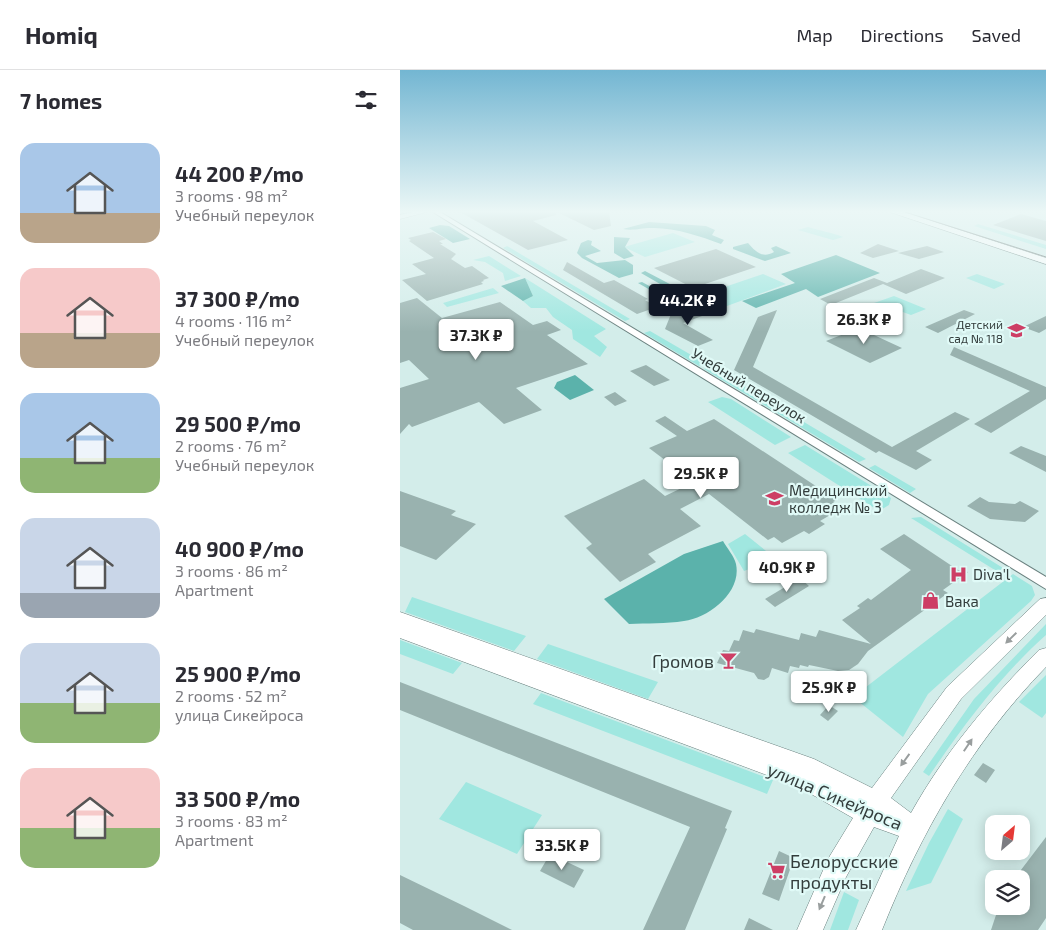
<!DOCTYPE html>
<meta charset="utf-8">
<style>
:root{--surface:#fff;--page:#f2f2f3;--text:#2b2b33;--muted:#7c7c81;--line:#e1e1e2;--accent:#111827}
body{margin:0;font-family:"Exo 2",sans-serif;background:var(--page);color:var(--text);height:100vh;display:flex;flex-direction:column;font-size:19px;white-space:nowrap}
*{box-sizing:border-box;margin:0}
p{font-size:16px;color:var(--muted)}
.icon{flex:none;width:28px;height:28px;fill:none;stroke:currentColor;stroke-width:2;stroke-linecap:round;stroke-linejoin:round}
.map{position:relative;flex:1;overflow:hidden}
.details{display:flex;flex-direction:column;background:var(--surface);width:400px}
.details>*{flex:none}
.needle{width:32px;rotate:28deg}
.controls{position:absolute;left:585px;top:745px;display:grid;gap:10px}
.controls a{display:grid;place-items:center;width:45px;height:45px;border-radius:10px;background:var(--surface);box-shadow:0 2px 12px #0003;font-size:25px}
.price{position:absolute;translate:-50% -42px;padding:0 11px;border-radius:5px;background:#fff;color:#222;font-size:16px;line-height:32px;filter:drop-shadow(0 1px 2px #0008)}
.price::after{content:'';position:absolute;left:50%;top:30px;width:15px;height:11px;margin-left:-8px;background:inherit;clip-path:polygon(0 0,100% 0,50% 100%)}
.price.on{background:var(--accent);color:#fff}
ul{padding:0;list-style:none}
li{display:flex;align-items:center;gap:15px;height:125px;padding:0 20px}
li span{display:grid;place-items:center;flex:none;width:140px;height:100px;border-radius:15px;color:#555}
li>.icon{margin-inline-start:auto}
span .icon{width:60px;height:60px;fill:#fffc;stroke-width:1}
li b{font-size:21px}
h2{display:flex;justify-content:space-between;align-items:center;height:60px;padding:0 20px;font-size:21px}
header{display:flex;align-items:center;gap:30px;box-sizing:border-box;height:70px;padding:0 25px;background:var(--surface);border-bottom:1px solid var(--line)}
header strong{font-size:24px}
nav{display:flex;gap:28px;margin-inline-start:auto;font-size:18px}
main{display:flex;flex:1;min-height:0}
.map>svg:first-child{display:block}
.green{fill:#a0e7e0}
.forest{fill:#5bb2ab}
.building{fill:#99b2af}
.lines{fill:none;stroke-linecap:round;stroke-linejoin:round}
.minor-casing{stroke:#6a817f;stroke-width:2}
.tertiary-casing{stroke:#6a817f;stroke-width:1}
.secondary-casing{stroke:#6a817f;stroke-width:1}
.minor{fill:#fff;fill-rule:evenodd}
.tertiary{fill:#fff;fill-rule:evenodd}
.secondary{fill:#fff;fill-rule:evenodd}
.tram{stroke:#525f5d;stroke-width:1}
.oneway{fill:#999e9e}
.labels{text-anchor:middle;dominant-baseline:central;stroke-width:4.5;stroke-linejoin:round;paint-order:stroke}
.far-poi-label{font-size:12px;fill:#333d3c;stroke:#e0faf7;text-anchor:end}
.street-label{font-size:15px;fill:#333d3c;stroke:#e0faf7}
.poi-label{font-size:15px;fill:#333d3c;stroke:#e0faf7;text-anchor:start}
.near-poi-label{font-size:18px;fill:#333d3c;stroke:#e0faf7;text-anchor:end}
.near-street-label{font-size:18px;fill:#333d3c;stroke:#e0faf7}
</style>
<header>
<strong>Homiq</strong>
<nav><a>Map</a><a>Directions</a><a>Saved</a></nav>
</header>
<main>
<section class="details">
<h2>7 homes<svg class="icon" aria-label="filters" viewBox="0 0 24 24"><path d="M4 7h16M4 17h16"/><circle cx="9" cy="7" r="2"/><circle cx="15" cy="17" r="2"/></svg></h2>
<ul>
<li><span style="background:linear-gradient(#a9c7e8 70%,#b9a48a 0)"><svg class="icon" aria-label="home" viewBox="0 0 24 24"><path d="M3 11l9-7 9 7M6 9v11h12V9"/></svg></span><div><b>44 200 ₽/mo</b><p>3 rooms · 98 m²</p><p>Учебный переулок</p></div></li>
<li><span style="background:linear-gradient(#f6c9c9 65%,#b9a48a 0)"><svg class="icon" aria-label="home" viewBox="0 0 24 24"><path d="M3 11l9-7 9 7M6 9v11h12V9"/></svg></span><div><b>37 300 ₽/mo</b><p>4 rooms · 116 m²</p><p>Учебный переулок</p></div></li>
<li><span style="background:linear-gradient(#a9c7e8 65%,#8fb573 0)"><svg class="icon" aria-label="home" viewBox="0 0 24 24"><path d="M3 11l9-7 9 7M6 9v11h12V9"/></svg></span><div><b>29 500 ₽/mo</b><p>2 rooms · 76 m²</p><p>Учебный переулок</p></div></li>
<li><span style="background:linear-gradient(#c9d6e8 75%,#9aa5b1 0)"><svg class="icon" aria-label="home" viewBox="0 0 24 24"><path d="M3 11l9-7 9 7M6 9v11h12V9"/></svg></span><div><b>40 900 ₽/mo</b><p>3 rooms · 86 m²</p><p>Apartment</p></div></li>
<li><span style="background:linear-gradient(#c9d6e8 60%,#8fb573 0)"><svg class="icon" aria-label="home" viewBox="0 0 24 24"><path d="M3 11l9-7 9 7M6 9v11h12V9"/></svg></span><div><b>25 900 ₽/mo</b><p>2 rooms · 52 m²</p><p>улица Сикейроса</p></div></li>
<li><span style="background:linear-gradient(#f6c9c9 60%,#8fb573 0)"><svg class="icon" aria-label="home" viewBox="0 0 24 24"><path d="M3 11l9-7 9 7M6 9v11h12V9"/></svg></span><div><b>33 500 ₽/mo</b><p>3 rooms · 83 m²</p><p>Apartment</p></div></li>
</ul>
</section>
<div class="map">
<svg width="646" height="860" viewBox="0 0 646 860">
<rect width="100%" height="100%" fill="#d3edea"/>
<path class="green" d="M578,154L646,175V179L574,156Z
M408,157C420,161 431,162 443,167L433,170L398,160Z
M273,163L295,172L245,187L224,177Z
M107,176L230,249L225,251L103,178Z
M89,186L121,206L105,211L103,203L85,192L73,190Z
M363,204L386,214L327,236L304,224Z
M577,204L605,214L594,219L566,208Z
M125,208L206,259L194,266L207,277L200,287L173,269L172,260L153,247L146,238H131L123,231L133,226Z
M93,218L99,223L47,237L43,233Z
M494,226L526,239L511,245L500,241L478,249L457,239Z
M250,261L305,293L299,296L244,263Z
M310,296L466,389L459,392L304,299Z
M322,327L331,329L391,367L375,375L308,332Z
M405,375L491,428L489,435L479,441L388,383Z
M475,395L516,419L510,423L469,398Z
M521,447L603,498L598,502L511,448Z
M345,464L376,489L344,501L328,474Z
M613,504L632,516L635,525L631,531L528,624L503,667L453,627Z
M12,527L126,566L114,581L5,542Z
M646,554V565C600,606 564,655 529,706L523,702L574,629Z
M0,570L62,593L53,604L0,584Z
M148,574L258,612L248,629L137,589Z
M646,605V643L642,648L619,632Z
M141,623L373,710L367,724L133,634Z
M66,712L142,745L117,784L39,749Z
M548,739L563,749L531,813L506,821L529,773Z
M444,822L459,830L448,860H430Z"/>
<path class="forest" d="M249,152L306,156L315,160L312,165L324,170L321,174C300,166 273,157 251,158C240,158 234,161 223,159Z
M40,155L49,156L70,169L53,173L29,158Z
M214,167L230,168L225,177L234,186L224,189L214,183Z
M188,170L192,171L191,175L201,181L185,186L197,193L225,190L233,195V204L219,208L182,188L177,183L181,173Z
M348,173C355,181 362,189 374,182L371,178L376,176L391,183L365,191L333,179V177Z
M436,185L480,203L418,227L406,219L356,238L342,231L395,213L381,204Z
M245,201L285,222L266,229L238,213L242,212L266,225L274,222L241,203Z
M125,208L133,226L123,231L101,216Z
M175,305L194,320L170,330L154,318L157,312Z
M323,471C327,478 334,486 336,494C342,522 309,548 284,551C266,554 247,553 229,554L204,529L284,484Z"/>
<path class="building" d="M60,142H156V145L133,151L168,170L128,180Z
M157,142H209L211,156L194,160Z
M621,144L646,151V171L593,155Z
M33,162L46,169L39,171L43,174H40L56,184L51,189L65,198L72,196L89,208L83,210L84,211L81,212L83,214L27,231L2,210L26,204L12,194L34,188L9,171L11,170L8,168Z
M478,174L499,181L473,188L460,183Z
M527,176L544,182L519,189L498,183Z
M316,179L356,197L293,218L254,198Z
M167,192L204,213L214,210L248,229L245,230L257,237L237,244L163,200Z
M521,199L545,208L506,224L483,214L431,235L420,229L474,208L487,213Z
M17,228L42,248L100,232L133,255L147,251L161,260L147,265L188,294L116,318L142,340L104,354L79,332L12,357L9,354L0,364V318L29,309L9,290L0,293V233Z
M301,236L313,242L283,253L313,270L298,276L265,259L271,244L275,246Z
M377,240L353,297L492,377L555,342L570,349L516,381L532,390L516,400L479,381L476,383L334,300L358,247Z
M564,240L575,244L538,263L525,257Z
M646,246V259L639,263L623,257Z
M459,258L489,272L502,278L470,293L426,271Z
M554,277L646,317V329L591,363L574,354L630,321L550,285Z
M246,295L270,310L254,316L230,301Z
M215,322L227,331L215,336L204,327Z
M265,346L287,361L314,349L437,430L433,432L442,438L420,451L425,454L409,464L404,461L382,473L374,467L368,470L309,424L280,439L301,456L248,484L256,492L220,512L186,478L192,474L164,446L244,409L265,426L294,412L249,378L277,366L255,351Z
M621,376L646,386V402L609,383Z
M0,421L56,441L51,445L76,454L36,490L0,476Z
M580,427L589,432L615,434L620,431L639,441L625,452L590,449L567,436Z
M504,464L558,500L568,502L543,520L548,523L468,581L458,594L449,600L438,601L409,595L408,597L400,595L399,598L390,596L388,603L372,598L369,607L364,610L358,609L354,603L317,593L323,580L329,581L334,570L339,571L343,560L354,563L356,559L399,570L401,563L416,567L419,560L471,574L442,550L460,538L457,536L468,528L471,530L511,500L480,479Z
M400,508L409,516L375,537L365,529Z
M0,612L332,741L325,758L327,759L285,860H243L290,757L0,640Z
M429,635L438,641L428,651L420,645Z
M583,693L595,700L586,713L574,705Z
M646,767V848L638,860H591L599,836H621V809H614Z
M379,781L394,788L379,831L362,824Z
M150,784L184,800L174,818L140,801Z
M0,805L64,836L112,860H13L0,853Z
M349,848L373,860H344Z"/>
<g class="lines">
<defs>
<path id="minor" d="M33,142H40L646,507V519Z"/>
<path id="tertiary" d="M13,142H27L0,149V145Z
M646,528V545L561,629L491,728L511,743C545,682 590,629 639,580L646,578V597C572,673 521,762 482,860H456L499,766L474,757L446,807L423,860H397L428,789L453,748L399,717L0,568V542L414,689L472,718L547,617L640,529Z"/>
<path id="secondary" d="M490,142H504L646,188V194Z"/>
</defs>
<use href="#minor" class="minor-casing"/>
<use href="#tertiary" class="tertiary-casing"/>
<use href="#secondary" class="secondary-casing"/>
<use href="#minor" class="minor"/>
<use href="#tertiary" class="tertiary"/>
<use href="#secondary" class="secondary"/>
<path class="tram" d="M505,142L646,187"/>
</g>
<defs><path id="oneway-solid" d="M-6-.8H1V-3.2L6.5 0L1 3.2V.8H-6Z" transform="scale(1.25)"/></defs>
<g class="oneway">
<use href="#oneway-solid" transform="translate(611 568) rotate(136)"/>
<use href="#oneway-solid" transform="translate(568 675) rotate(-56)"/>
<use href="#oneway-solid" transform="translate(505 690) rotate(126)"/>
<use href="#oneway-solid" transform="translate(422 833) rotate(113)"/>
</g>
<linearGradient id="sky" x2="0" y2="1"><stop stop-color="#73b6d2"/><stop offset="0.54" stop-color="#ebf7f6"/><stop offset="1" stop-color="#ebf7f6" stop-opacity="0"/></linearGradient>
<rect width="646" height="262" fill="url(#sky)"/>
<defs>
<symbol id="school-bare" viewBox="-9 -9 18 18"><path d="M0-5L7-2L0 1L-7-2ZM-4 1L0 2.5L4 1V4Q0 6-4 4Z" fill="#cd3e65" stroke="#e0faf7" stroke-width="2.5" paint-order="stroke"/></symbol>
<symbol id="university-bare" viewBox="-9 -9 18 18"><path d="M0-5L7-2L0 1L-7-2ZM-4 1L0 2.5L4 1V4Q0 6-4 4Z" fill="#cd3e65" stroke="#e0faf7" stroke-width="2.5" paint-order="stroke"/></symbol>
<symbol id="hospital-bare" viewBox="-9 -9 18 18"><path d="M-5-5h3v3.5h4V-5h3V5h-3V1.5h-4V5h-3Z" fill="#cd3e65" stroke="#e0faf7" stroke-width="2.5" paint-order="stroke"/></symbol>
<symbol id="shop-bare" viewBox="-9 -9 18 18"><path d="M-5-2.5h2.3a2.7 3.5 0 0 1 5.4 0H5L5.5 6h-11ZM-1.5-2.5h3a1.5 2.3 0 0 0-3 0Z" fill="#cd3e65" stroke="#e0faf7" stroke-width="2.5" paint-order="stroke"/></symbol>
<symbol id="bar-bare" viewBox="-9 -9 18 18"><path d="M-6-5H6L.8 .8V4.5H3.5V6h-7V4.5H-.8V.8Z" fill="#cd3e65" stroke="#e0faf7" stroke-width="2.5" paint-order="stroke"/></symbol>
<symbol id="supermarket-bare" viewBox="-9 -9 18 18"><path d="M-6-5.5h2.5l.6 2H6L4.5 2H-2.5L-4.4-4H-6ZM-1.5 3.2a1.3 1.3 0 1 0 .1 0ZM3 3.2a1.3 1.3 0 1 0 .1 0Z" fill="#cd3e65" stroke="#e0faf7" stroke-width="2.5" paint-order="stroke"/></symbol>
</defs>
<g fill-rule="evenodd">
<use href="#school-bare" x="604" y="248" width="25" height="25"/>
<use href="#university-bare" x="362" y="416" width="25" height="25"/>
<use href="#hospital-bare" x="546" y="492" width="25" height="25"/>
<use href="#shop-bare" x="518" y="518" width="25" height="25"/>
<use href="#bar-bare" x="316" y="578" width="25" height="25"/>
<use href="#supermarket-bare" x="364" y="788" width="25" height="25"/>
</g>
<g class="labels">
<g class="far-poi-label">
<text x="603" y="254">Детский<tspan x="603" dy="14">сад № 118</tspan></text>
</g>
<g class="street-label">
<text transform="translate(349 315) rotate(31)">Учебный переулок</text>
</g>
<g class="poi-label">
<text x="389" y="420">Медицинский<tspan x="389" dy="17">колледж № 3</tspan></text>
<text x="573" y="504">Diva'l</text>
<text x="545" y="531">Вака</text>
</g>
<g class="near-poi-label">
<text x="314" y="591">Громов</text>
<text x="390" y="791" text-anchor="start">Белорусские<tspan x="390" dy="21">продукты</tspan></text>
</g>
<g class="near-street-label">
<text transform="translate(435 726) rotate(23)">улица Сикейроса</text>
</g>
</g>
</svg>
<div class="controls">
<a><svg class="needle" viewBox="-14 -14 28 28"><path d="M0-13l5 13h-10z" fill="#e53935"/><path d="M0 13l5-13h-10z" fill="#7c7c81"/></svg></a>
<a><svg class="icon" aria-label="layers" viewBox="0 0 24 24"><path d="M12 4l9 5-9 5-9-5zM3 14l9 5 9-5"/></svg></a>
</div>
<b class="price on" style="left:288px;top:256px">44.2K ₽</b>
<b class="price" style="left:464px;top:275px">26.3K ₽</b>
<b class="price" style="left:76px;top:291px">37.3K ₽</b>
<b class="price" style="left:301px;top:429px">29.5K ₽</b>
<b class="price" style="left:387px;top:523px">40.9K ₽</b>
<b class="price" style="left:429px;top:643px">25.9K ₽</b>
<b class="price" style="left:162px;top:801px">33.5K ₽</b>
</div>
</main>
